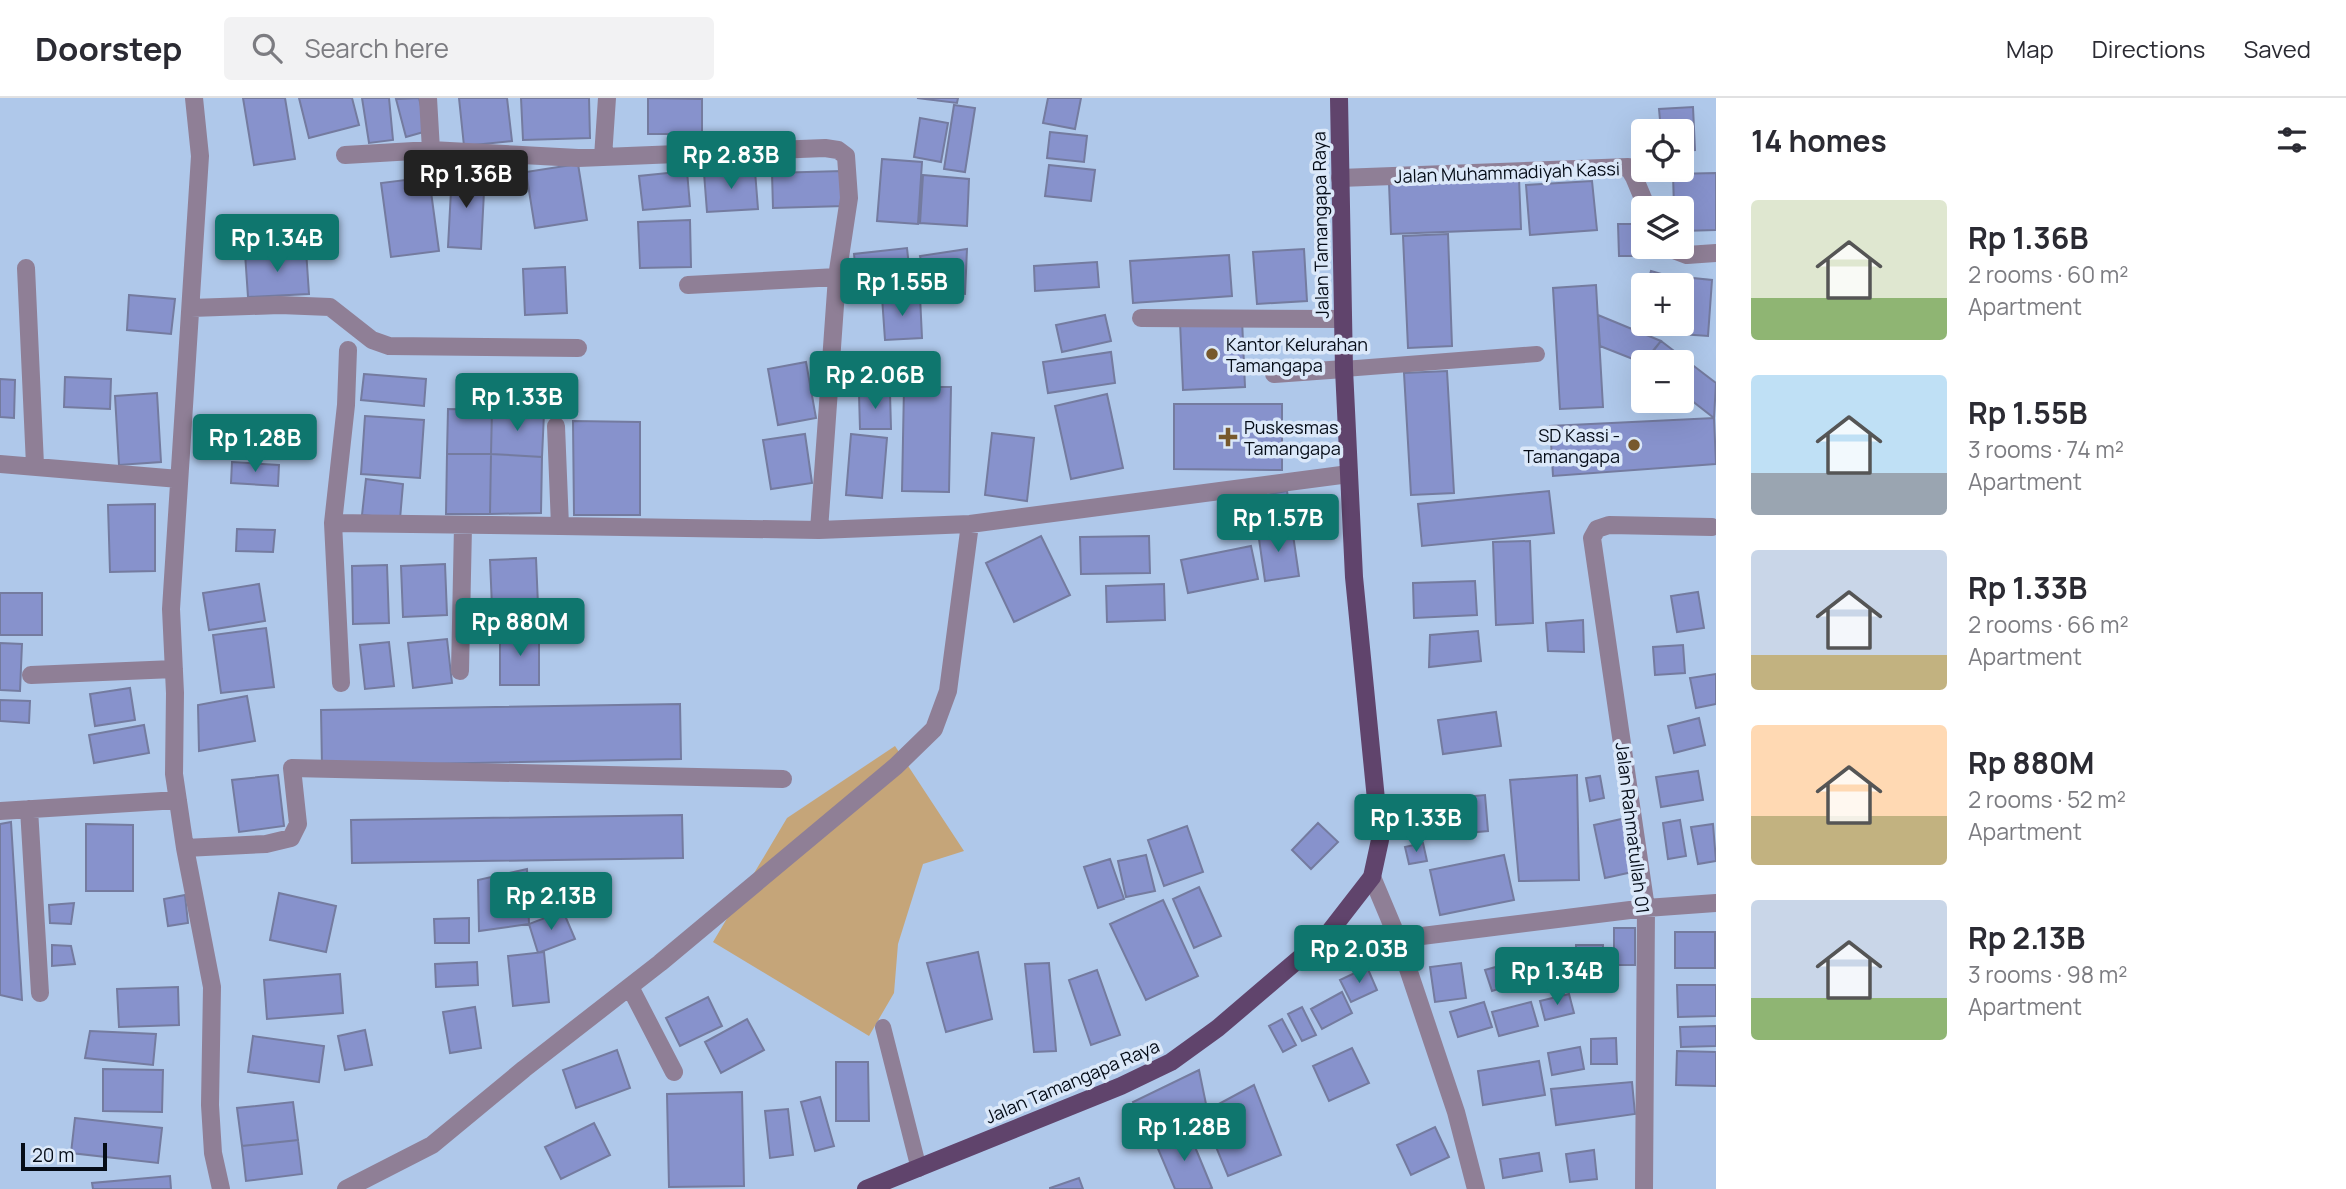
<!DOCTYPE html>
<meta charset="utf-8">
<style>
:root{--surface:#fff;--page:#f2f2f3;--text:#2b2b33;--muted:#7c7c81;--line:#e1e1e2;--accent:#0f766e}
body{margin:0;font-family:Manrope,sans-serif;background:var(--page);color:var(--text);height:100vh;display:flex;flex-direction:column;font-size:26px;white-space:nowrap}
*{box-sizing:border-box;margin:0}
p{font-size:23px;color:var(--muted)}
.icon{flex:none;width:38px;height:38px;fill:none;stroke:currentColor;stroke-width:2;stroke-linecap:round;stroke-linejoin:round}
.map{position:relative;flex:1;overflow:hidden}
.side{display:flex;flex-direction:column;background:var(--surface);width:630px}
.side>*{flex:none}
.fabs{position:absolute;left:1631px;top:21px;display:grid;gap:14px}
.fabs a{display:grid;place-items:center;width:63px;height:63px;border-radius:7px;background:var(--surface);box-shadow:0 7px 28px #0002;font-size:35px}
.scale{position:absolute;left:21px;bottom:18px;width:86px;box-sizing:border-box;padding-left:7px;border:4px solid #050c17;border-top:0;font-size:19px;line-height:24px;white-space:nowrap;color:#050c17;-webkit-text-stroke:5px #dbe8f9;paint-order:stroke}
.price{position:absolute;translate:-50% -60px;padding:0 16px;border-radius:7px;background:var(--accent);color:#fff;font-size:23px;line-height:46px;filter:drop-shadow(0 2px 4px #0008)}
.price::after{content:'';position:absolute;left:50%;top:42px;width:21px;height:16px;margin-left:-10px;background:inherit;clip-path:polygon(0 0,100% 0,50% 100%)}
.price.current{background:#222;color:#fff}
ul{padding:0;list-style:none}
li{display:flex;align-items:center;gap:21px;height:175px;padding:0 35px}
li span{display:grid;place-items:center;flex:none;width:196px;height:140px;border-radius:7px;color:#555}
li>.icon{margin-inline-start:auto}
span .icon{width:84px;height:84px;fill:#fffc;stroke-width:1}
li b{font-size:30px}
h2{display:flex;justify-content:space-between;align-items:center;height:84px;padding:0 35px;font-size:30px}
header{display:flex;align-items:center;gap:42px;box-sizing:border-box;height:98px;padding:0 35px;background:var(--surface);border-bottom:2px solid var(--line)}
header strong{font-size:33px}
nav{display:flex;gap:38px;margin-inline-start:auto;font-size:24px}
.search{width:490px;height:63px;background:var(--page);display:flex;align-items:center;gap:18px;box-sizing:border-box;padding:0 24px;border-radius:7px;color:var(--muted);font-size:26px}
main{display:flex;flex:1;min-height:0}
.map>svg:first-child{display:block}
.green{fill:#c5a579}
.building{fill:#8792cc;stroke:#747b9f;stroke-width:2}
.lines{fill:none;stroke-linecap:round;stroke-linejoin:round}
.lane{stroke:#8f7f96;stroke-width:16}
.street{stroke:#8f7f96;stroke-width:18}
.primary{stroke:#60446c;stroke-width:18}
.poi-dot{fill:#77592d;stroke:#dbe8f9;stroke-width:2.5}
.labels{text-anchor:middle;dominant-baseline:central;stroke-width:7;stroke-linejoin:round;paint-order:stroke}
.street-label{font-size:18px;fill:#050c17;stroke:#dbe8f9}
.poi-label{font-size:18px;fill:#050c17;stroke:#dbe8f9;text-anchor:start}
</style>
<header>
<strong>Doorstep</strong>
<div class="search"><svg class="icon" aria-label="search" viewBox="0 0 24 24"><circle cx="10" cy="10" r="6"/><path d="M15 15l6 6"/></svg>Search here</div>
<nav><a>Map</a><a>Directions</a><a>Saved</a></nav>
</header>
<main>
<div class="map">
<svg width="1716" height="1091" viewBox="0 0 1716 1091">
<rect width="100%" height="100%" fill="#afc8ea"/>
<path class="green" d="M895,648L964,753L923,766L898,846L894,895L869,938L713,844L787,720Z"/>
<path class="building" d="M243,0H285L295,61L254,67Z
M299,0H352L359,27L309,40Z
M362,0H389L393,42L369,45Z
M419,0L427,33L406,39L396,1Z
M459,0H507L512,43L464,48Z
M521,0H589L590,40L523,42Z
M648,0L702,1V36H648Z
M917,0H958L957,5Z
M1048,0H1081L1075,31L1043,25Z
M954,7L975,10L965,74L944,71Z
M1693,9L1695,52L1682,53V33H1661L1659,11Z
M920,20L948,25L941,64L914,59Z
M1050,34L1087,38L1084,64L1047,60Z
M882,61L922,64L918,126L877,123Z
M578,66L587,122L535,130L526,74Z
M1049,67L1095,72L1091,103L1045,98Z
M452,73L485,75L481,151L448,149Z
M687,73L690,108L643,112L639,78Z
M755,73L758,111L707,114L704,75Z
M842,73L844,108L773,110L772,75Z
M1716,75V132L1682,133V110H1674L1673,76Z
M923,77L969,81L967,128L920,125Z
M429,79L439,153L391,159L381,85Z
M1519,80L1521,131L1391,136L1389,85Z
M1592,83L1597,132L1530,137L1526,87Z
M690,122L691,169L640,170L638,124Z
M1618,126H1642L1643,158H1619Z
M1448,136L1452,248L1408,250L1403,138Z
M907,150L911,187L858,194L854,156Z
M967,151L965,196L927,193L920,158Z
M1304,151L1307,203L1257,206L1253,154Z
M306,152L309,196L248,199L245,155Z
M1229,157L1232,198L1133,205L1130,163Z
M1097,164L1099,189L1035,193L1034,168Z
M565,169L567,215L525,217L523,171Z
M1651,173L1668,178L1666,187H1647Z
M1683,179L1712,182L1708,238L1680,236Z
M1596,187L1603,309L1560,311L1553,190Z
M129,197L175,201L171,236L127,232Z
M920,198L922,240L885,242L882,199Z
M1105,217L1111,243L1062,254L1056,227Z
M1598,217L1661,243L1643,265L1600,248Z
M1242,221L1245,289L1183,292L1180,224Z
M1661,243L1716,285L1714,320L1682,295V264H1645Z
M860,254L888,255L887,293L859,292Z
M1111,254L1115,285L1048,295L1043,264Z
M806,264L816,320L778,327L768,271Z
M1447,273L1454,395L1411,397L1404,275Z
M364,276L426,281L424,308L361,302Z
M65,279L111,281L110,311L64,309Z
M0,281L15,282L14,320L0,319Z
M904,289H951L949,394L902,393Z
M157,295L161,364L119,367L115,298Z
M890,295L891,331H860L859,296Z
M1107,296L1123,370L1071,381L1055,308Z
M1174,306H1282V372L1174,371Z
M448,311L492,312L491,356H447Z
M492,312L544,315L542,359L491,356Z
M365,318L424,322L420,380L361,376Z
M1714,320L1716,366L1553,378L1550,328Z
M573,323L640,324V417H574Z
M992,335L1034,340L1027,403L985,397Z
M805,336L812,385L771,391L763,342Z
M851,336L887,340L882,400L846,397Z
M447,356H491L490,416H446Z
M491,356L542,359L541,415L490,416Z
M232,364L279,367L278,388L231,385Z
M366,381L403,386L400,421L362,417Z
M1287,393L1292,427L1258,432L1253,399Z
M1549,393L1554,435L1422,448L1418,406Z
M1248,400L1251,436L1227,438L1224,402Z
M155,406V473L110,474L108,407Z
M1292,430L1299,478L1265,483L1258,434Z
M237,431L275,432L273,454L236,453Z
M1041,438L1070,497L1014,524L986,465Z
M1149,438L1150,475L1081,476L1080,439Z
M1530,443L1533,525L1496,527L1493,444Z
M1251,448L1258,481L1188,495L1181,462Z
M536,460L538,507L492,509L490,462Z
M445,466L447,517L403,519L401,468Z
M387,467L389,525L353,526L352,468Z
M1475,483L1477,517L1414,520L1413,485Z
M259,486L265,523L209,532L203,495Z
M1164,486L1165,522L1107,524L1106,488Z
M1698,494L1704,530L1677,534L1671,498Z
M0,495H42V537H0Z
M1583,522L1584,554L1548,553L1546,525Z
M266,530L274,589L221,595L213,537Z
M500,533H539V587H500Z
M1478,533L1481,563L1429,569L1430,537Z
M447,541L452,585L413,590L408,545Z
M389,544L394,588L365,591L360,547Z
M0,545L22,546L20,593L0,592Z
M1683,547L1685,575L1655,577L1653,549Z
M1716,576V606L1696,610L1690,580Z
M130,590L135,622L95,628L90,596Z
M247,598L255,643L199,653L198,607Z
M0,602L30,603L29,625L0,623Z
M680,606L681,661L322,668L321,612Z
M1496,614L1501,648L1443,656L1438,622Z
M1699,620L1705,647L1674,655L1668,628Z
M144,627L149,655L94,665L89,637Z
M1698,673L1703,702L1661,709L1656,679Z
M278,677L284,728L239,734L232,682Z
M1577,677L1579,782L1519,783L1510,682Z
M1600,678L1604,700L1590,703L1586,680Z
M1485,697L1488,733L1444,737L1441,701Z
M682,717L683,760L352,765L351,722Z
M1626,720L1637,773L1605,780L1594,727Z
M1680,722L1686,758L1668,761L1663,725Z
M11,724L22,902L0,897V726Z
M1318,725L1338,744L1311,771L1292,752Z
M86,726L133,727V793H86Z
M1713,726L1716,763L1698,766L1691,729Z
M1187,728L1203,774L1164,788L1148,742Z
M1423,745L1427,763L1409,766L1405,749Z
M1146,757L1155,793L1126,799L1118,763Z
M1504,757L1514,802L1440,817L1430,772Z
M1110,761L1124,801L1098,810L1084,769Z
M527,771L529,826L479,833L478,782Z
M1199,789L1221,838L1194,850L1173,801Z
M279,795L336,808L326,854L270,842Z
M185,797L188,825L168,828L164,801Z
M1163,802L1198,878L1146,902L1110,826Z
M74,805L71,826L50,825L49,807Z
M563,813L575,841L538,855L529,826Z
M469,820V845H435L434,821Z
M1614,830H1635V867H1614Z
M1675,834H1715V870H1675Z
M52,847L71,848L75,866L52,868Z
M1576,847H1603L1602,891L1576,890Z
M1557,853L1560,874L1535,877L1532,857Z
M544,854L549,904L513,908L508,858Z
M978,854L992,921L946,934L927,865Z
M1524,861L1531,881L1492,893L1485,872Z
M477,864L478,887L436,889L435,866Z
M1049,865L1056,953L1034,954L1025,866Z
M1461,865L1466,900L1435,904L1430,869Z
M1367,869L1377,892L1351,904L1340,882Z
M1097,872L1120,937L1091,947L1069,882Z
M340,876L343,915L267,921L264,882Z
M1677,887H1716V918L1678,919Z
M178,889L179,927L119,929L117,891Z
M1342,894L1352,915L1322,931L1311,911Z
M1569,896L1574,915L1545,922L1540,903Z
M708,899L722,928L680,948L666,920Z
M1484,904L1492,929L1458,939L1450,914Z
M1531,904L1538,928L1499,938L1492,914Z
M475,909L481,950L450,955L443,914Z
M1302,909L1316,937L1302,943L1288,916Z
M747,921L764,952L721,975L705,944Z
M1282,921L1296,947L1283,954L1269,928Z
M1716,928V948L1681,949L1680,929Z
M365,932L372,967L345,972L338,938Z
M90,933L156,936L153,967L85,960Z
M253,938L324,948L319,984L248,974Z
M1616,940L1617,966H1591V941Z
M1580,949L1584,971L1552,977L1548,955Z
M1352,950L1369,985L1329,1003L1313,968Z
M617,952L630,990L576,1010L563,972Z
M1677,953L1716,954V988L1676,987Z
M1539,963L1545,997L1483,1007L1478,973Z
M836,964H868L869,1023H836Z
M103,971L163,972L162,1014L103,1013Z
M1199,972L1206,1006L1147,1035L1133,1004Z
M1632,984L1635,1016L1556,1027L1551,991Z
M1254,987L1281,1057L1228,1078L1202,1015Z
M742,994L744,1088L669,1089L667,996Z
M820,999L834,1048L815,1053L801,1004Z
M293,1004L298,1042L242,1048L237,1010Z
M788,1011L793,1057L770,1060L765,1013Z
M75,1020L162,1030L158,1065L71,1055Z
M594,1025L610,1057L561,1081L545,1049Z
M1435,1029L1449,1059L1411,1077L1397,1047Z
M1188,1032L1212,1090L1209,1091H1175L1156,1046Z
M298,1042L302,1076L246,1083L242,1048Z
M1594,1052L1597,1081L1570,1084L1566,1056Z
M1539,1055L1542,1073L1503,1080L1500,1061Z
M170,1078L171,1091H93L92,1085Z
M1079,1080L1083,1091H1050V1090Z"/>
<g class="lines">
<path class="lane" d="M1344,271L1537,256
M883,929L919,1071"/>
<path class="street" d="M194,0L200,58L171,511L175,595L174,676L185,750L212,889L210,1007L213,1055L221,1091
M428,0L431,52
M345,57L431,52L578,60L825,50L838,52L846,58L849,100L837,179L819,432
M603,59L607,0
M1340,80L1628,69L1634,79L1647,110
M1666,149L1687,157L1716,155
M26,170L35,367
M688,187L837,179
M191,210L280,207L330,209L372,242L389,248L578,250
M1141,220L1343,221
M348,252L346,307L333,425L560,428
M1274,276L1344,271
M556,328L560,428L819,432L970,426L1349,376
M0,366L179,381
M333,425L341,585
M460,573L463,428
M31,577L174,571
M29,711L40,895
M0,713L178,702
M185,750L266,746L291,740L298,726L292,670L783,681
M1372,779L1398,841L1646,810L1716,805
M1398,841L1456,1014L1476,1091
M630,889L674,974
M346,1091L432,1047L524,971L660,865L896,668L934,631L948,593L970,426
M1644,1091L1646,810L1592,440L1597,431L1609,427L1712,429"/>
<path class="primary" d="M866,1091L1121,988L1171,964L1218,930L1327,837L1372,779L1380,742L1354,479L1344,271L1339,0"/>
</g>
<g class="poi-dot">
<circle cx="1212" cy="256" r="7"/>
<path d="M1224.5 328.5h7v7h7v7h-7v7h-7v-7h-7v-7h7z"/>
<circle cx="1634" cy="347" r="7"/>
</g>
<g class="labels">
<g class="street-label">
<text transform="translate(1507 74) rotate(-2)">Jalan Muhammadiyah Kassi</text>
<text transform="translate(1320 127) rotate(-91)">Jalan Tamangapa Raya</text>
<text transform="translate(1633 730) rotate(83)">Jalan Rahmatullah 01</text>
<text transform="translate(1072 983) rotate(-23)">Jalan Tamangapa Raya</text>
</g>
<g class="poi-label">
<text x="1226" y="246">Kantor Kelurahan<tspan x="1226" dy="21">Tamangapa</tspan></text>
<text x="1244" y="329">Puskesmas<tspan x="1244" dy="21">Tamangapa</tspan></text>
<text x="1620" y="337" text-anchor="end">SD Kassi -<tspan x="1620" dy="21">Tamangapa</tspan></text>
</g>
</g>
</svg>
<div class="fabs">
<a><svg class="icon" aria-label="locate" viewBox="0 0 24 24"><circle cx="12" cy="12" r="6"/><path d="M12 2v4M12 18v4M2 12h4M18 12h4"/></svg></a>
<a><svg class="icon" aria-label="layers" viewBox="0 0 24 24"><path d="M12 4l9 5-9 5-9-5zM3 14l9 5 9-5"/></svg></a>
<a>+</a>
<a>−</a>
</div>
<div class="scale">20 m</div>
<b class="price" style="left:731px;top:93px">Rp 2.83B</b>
<b class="price current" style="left:466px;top:112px">Rp 1.36B</b>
<b class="price" style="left:277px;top:176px">Rp 1.34B</b>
<b class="price" style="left:902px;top:220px">Rp 1.55B</b>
<b class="price" style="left:875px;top:313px">Rp 2.06B</b>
<b class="price" style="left:517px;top:335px">Rp 1.33B</b>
<b class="price" style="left:255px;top:376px">Rp 1.28B</b>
<b class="price" style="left:1278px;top:456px">Rp 1.57B</b>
<b class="price" style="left:520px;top:560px">Rp 880M</b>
<b class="price" style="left:1416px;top:756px">Rp 1.33B</b>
<b class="price" style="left:551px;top:834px">Rp 2.13B</b>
<b class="price" style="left:1359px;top:887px">Rp 2.03B</b>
<b class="price" style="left:1557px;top:909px">Rp 1.34B</b>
<b class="price" style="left:1184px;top:1065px">Rp 1.28B</b>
</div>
<section class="side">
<h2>14 homes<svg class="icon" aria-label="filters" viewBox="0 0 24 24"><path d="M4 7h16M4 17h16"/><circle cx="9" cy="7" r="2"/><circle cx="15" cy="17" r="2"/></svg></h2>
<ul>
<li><span style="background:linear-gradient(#dfe7d0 70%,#8fb573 0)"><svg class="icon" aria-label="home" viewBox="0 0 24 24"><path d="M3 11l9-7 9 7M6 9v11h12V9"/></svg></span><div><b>Rp 1.36B</b><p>2 rooms · 60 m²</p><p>Apartment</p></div></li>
<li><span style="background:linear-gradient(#bfe0f5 70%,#9aa5b1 0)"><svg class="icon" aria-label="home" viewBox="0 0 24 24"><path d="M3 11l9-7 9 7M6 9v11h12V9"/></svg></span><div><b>Rp 1.55B</b><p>3 rooms · 74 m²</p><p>Apartment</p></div></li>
<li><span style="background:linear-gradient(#c9d6e8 75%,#c2b280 0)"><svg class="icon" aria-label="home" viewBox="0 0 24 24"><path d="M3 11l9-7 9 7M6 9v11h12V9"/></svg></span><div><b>Rp 1.33B</b><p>2 rooms · 66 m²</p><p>Apartment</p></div></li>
<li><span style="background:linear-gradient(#ffd9b3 65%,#c2b280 0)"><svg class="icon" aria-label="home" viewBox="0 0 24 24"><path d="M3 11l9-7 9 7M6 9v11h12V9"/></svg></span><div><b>Rp 880M</b><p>2 rooms · 52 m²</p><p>Apartment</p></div></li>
<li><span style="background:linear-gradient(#c9d6e8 70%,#8fb573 0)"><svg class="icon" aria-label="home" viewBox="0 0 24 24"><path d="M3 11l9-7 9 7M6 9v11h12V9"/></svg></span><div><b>Rp 2.13B</b><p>3 rooms · 98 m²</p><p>Apartment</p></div></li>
</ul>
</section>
</main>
